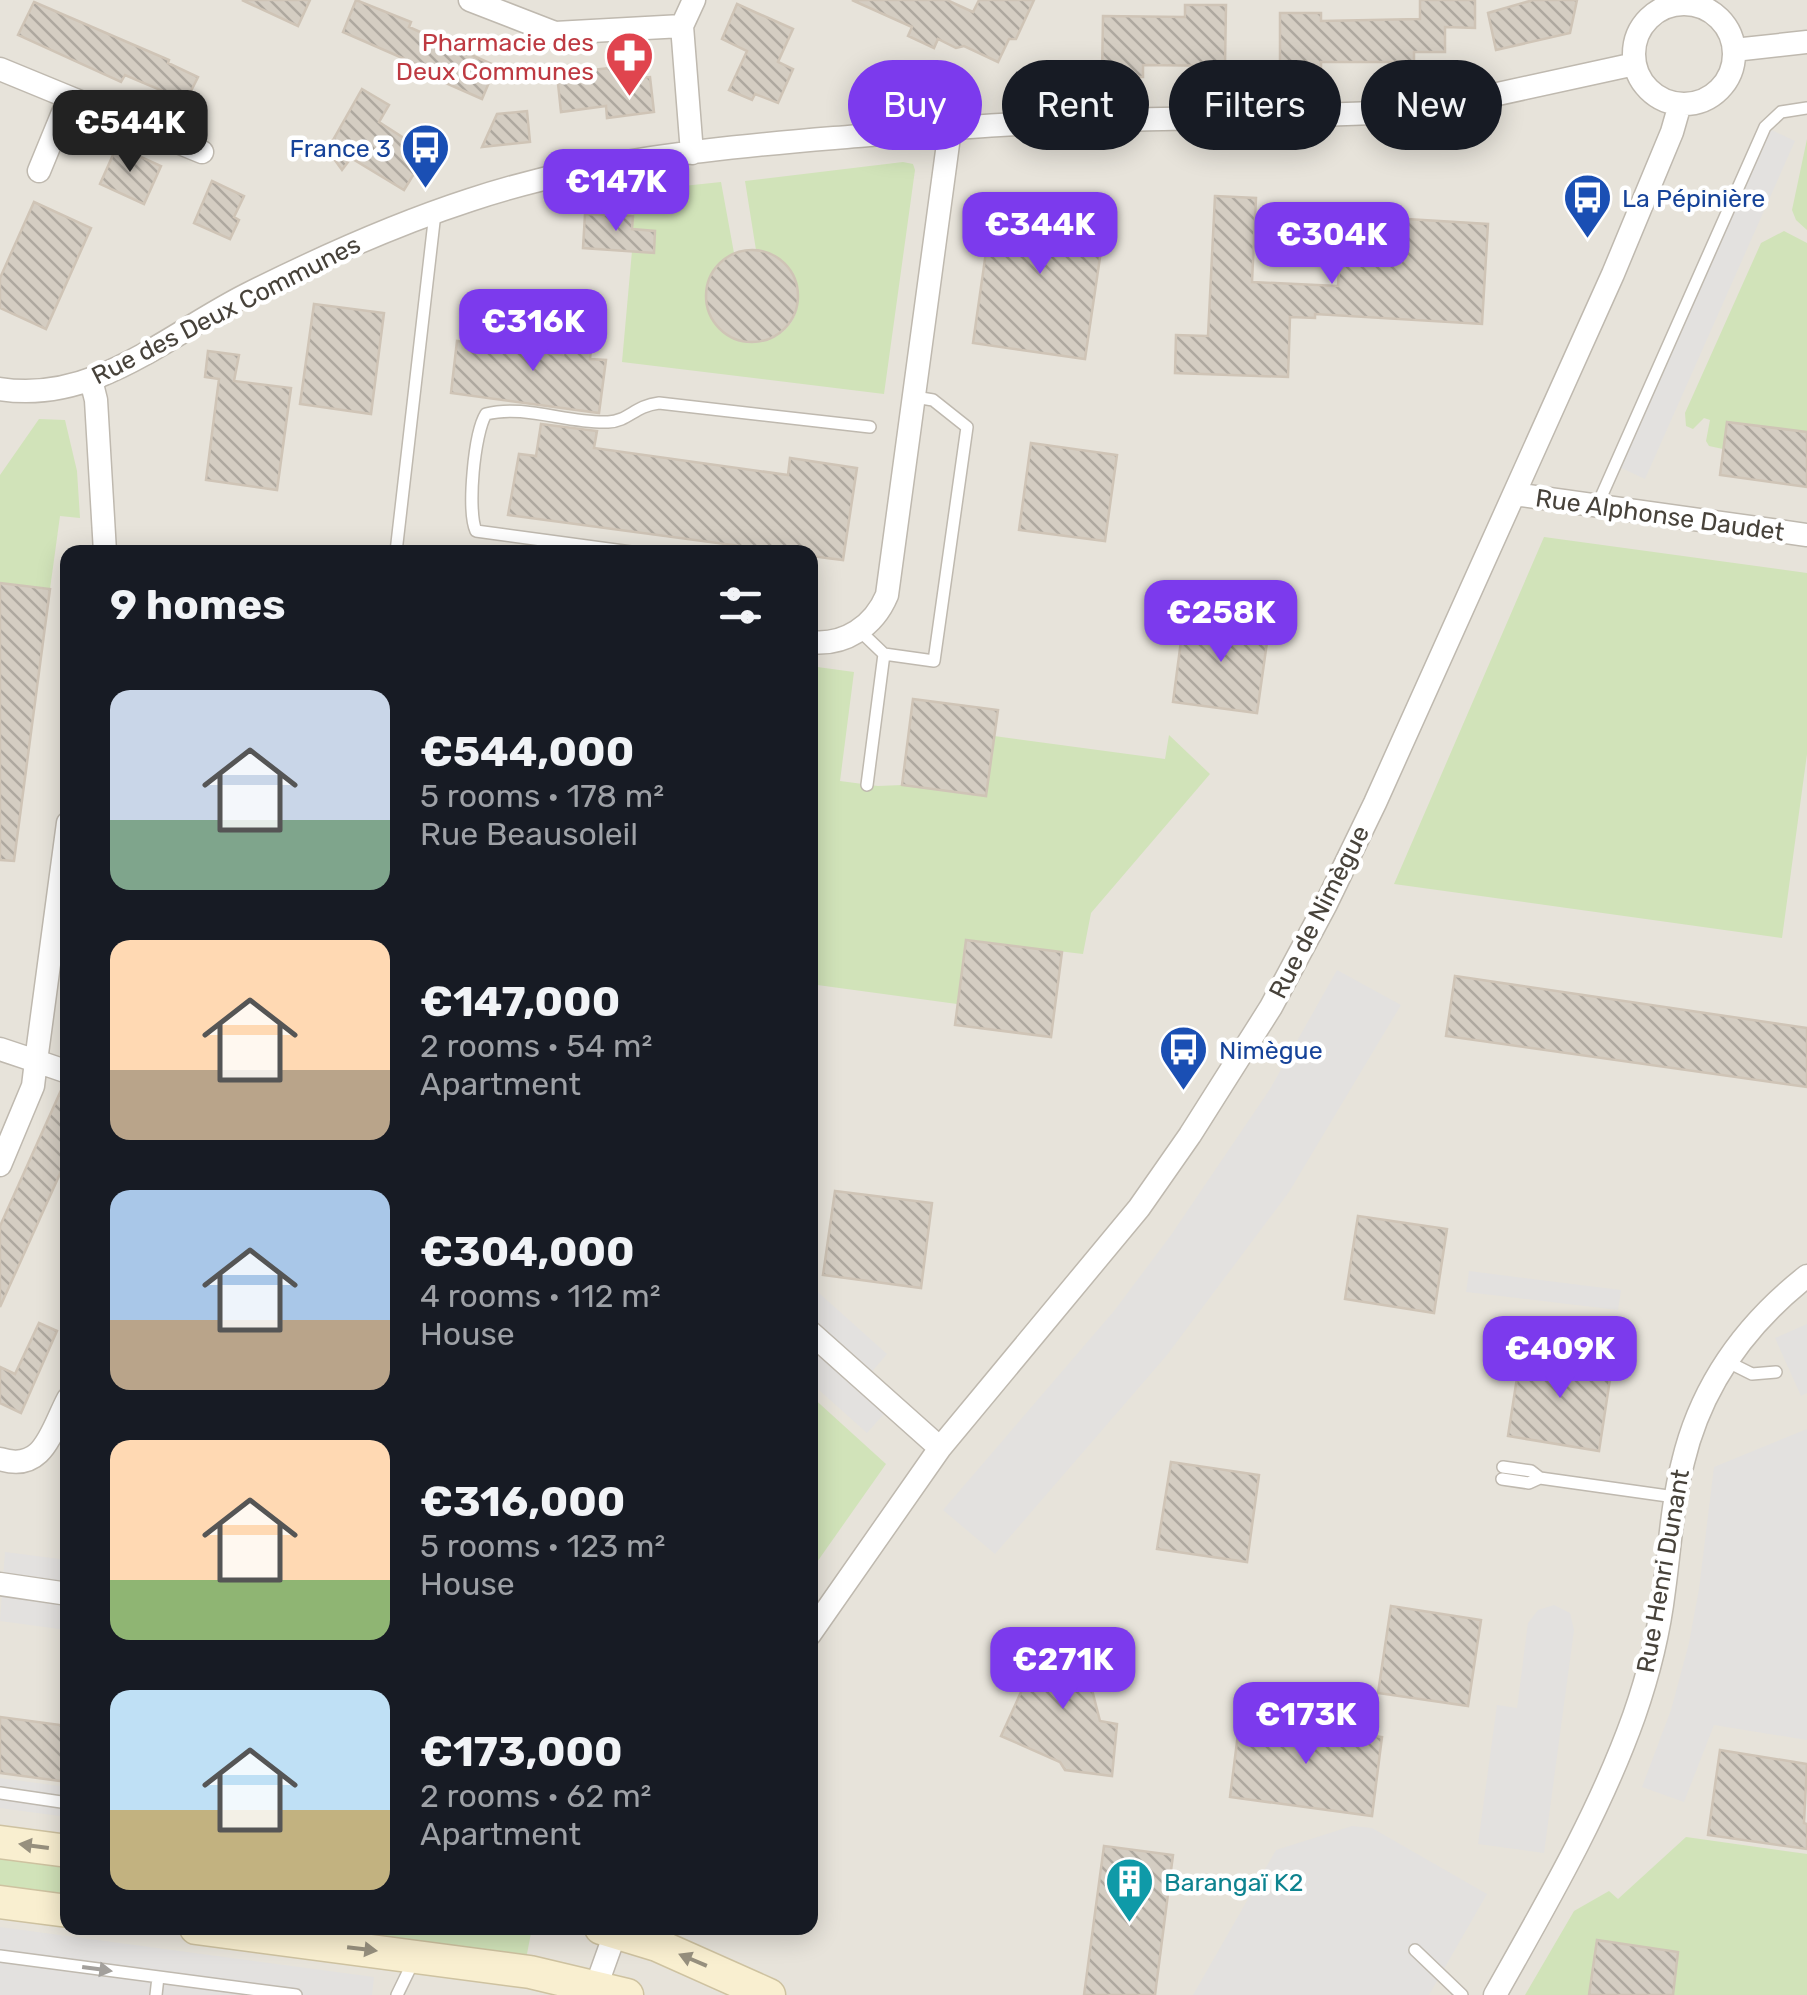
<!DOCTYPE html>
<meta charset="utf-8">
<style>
:root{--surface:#171b24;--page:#20242c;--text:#f1f3f6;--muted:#9ea1a6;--accent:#7c3aed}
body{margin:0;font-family:Rubik,sans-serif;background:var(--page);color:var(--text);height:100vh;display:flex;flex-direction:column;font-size:38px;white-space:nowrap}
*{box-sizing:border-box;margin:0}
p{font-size:32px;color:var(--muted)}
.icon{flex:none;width:55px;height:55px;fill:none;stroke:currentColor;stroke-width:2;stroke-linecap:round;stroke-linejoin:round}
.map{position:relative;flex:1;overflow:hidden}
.panel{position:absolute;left:60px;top:545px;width:758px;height:1390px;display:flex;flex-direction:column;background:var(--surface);border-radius:20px;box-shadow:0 5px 25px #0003}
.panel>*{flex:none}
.hud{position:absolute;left:848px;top:60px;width:808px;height:90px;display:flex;gap:20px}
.price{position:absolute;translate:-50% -85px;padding:0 22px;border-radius:20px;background:var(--accent);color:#fff;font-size:32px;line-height:65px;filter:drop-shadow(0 2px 5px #0008)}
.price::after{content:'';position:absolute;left:50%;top:60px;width:30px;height:22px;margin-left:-15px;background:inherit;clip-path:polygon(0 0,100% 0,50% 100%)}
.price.selected{background:#222;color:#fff}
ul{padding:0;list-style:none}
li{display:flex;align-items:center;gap:30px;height:250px;padding:0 50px}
li span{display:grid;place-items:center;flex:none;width:280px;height:200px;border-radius:20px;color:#555}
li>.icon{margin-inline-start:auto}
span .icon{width:120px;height:120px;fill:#fffc;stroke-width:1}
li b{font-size:42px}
h2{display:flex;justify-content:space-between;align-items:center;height:120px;padding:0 50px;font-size:42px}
.tag{padding:0 35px;border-radius:45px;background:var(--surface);box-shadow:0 5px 25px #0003;font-size:35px;line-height:90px}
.tag.selected{background:var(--accent);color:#fff}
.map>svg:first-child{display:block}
.residential{fill:#e7e3da;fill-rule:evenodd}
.grass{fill:#d1e3b9}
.parking{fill:#e3e1df}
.building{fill:url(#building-back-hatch);stroke:#cfc4b6;stroke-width:2.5}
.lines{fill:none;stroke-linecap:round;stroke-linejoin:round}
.service-casing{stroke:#bfb9af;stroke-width:14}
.minor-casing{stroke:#bfb9af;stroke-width:25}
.secondary-casing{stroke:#cec2a0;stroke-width:35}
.service{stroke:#fff;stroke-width:11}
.minor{stroke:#fff;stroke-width:22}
.secondary{stroke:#f9efd0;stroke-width:32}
.oneway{fill:#97907e}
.oneway2{fill:#a3a09c}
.labels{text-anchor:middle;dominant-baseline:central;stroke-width:9;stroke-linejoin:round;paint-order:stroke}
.health-label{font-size:25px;fill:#be3a42;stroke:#fff;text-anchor:end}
.transit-label{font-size:25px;fill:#164399;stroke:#fff;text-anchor:start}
.street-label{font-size:25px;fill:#47423a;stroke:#fff}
.culture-label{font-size:25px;fill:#0d838f;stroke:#fff;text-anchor:start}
</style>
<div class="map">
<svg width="1807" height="1995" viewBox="0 0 1807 1995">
<defs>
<pattern id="building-back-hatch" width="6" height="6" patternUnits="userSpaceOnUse" patternTransform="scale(2.5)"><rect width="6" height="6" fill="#d4cdc2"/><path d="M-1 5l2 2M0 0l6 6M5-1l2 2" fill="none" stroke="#aea89f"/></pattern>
</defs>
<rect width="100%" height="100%" fill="#f4f1eb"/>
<path class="residential" d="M0,0H1807V1995H0ZM68,552H810V1928H68Z"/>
<path class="grass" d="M1807,139V230L1796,220L1792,210Z
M903,162L913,164L915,170L884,394L622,362L632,251L654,252L655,231L632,229L636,191L721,182L734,253C688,277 705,350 760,341C814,333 809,259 756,250L745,181Z
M1784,231L1807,243V432L1727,422L1723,449L1709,446L1706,441L1710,420L1704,418L1693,429L1686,426L1685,413L1761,243Z
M39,419L65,420L77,471L80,518L60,516L50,589L0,583V475Z
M1544,537L1807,573V754L1782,938L1394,884Z
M810,666L854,672L840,781L878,786L902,785L985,796L994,736L1165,759L1169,735L1210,774L1091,913L1083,954L966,940L957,1004L810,984Z
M810,1395L886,1464L810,1572Z
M1686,1837L1807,1854V1995H1525L1574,1911L1609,1891L1618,1899Z
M0,1857L67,1866V1899L0,1890Z
M288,1928H532L526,1959Z"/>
<path class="parking" d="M1765,127L1795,141L1645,479L1615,465Z
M1337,970L1401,1005L1289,1192L1167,1355L995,1554L943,1510L1114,1311L1171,1235L1270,1089Z
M1469,1271L1621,1290L1618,1310L1466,1292Z
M810,1285L887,1354L864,1381L891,1406L867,1433L810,1382Z
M1807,1324V1393L1801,1396L1775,1338Z
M1807,1429V1740L1714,1725L1684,1802L1642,1787L1671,1710L1689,1643L1699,1589L1714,1467Z
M5,1552L67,1560V1630L0,1621Z
M1554,1605L1570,1613L1574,1630L1544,1853L1478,1844L1497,1705L1517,1708L1528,1623L1538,1610Z
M0,1778L67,1787V1817L0,1808Z
M1352,1826L1372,1828L1487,1894L1429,1995H1193L1276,1850Z
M0,1927L374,1977L372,1995H0Z"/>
<path class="building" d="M242,0H310L298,26Z
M356,0L411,22L409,27L496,66L482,99L430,76L432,71L343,32Z
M852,0H947L973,12L979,0H1034L1016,39H1009L998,62L964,46L956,48L938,39L934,48L908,36L912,27Z
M1420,0H1475V28L1445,27V52H1414V62H1321V74H1280V13H1321V21L1420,19Z
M1533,0H1577L1570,33L1496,50L1488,13Z
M34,2L169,60L168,63L198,77L186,101L125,75L121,82L18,35Z
M737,4L793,29L778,62L793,69L778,103L755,94L752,100L729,90L747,51L722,39Z
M1185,5H1226L1225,66L1143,65V77H1102L1103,16L1185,17Z
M636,65L637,78L650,77L654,112L607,118L606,106L561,112L557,74Z
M362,89L389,105L379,122L427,153L404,190L351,158L342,170L324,145L333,140Z
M527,111L530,142L482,147L497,114Z
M117,146L161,166L144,204L100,184Z
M212,181L244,196L234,217L239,220L230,239L194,223Z
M994,196L1107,210L1085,359L973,343Z
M1215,196L1256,198L1252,282L1338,286L1342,215L1488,224L1482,324L1315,314V318L1290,317L1288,377L1175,373L1176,335L1208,336Z
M34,202L91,228L46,329L0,308V278Z
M585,214L633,216L632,229L655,231L654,253L583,248Z
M706 296a46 46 0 1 1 92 0a46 46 0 1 1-92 0Z
M314,304L384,313L371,414L300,404Z
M564,327H593L590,359L606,360L599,413L451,393L457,341L563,355Z
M208,351L239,355L234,381L291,388L277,490L206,480L219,379L205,377Z
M1727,422L1807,432V487L1720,475Z
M541,424L597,431L594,448L788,475L790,458L857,468L843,560L810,556V552H785L508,515L519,454L536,456Z
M1031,443L1117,455L1105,541L1019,530Z
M0,583L50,589L14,861L0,860Z
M1184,618L1269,628L1257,713L1173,702Z
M913,699L998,710L986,796L902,785Z
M966,940L1062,952L1051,1037L955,1025Z
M1455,976L1807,1028V1087L1446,1036Z
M63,1086L68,1087V1156L0,1307V1226Z
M835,1191L932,1203L921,1288L823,1275Z
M1358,1216L1447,1229L1434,1313L1345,1299Z
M39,1323L57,1331L21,1413L0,1403V1367L15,1374Z
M1521,1352L1612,1366L1599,1451L1508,1436Z
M1171,1462L1259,1475L1247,1562L1157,1549Z
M1391,1606L1481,1620L1468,1706L1378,1693Z
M1047,1635L1079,1639L1100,1721L1117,1724L1112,1776L1065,1770L1060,1762L1001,1736Z
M0,1717L68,1726V1782L0,1773Z
M1240,1718L1382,1737L1372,1816L1230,1797Z
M1720,1750L1807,1764L1804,1823L1807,1824V1849L1708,1835Z
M1104,1846L1173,1855L1155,1995H1084Z
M1597,1940L1678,1952L1673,1995H1589Z"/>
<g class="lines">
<defs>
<path id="service" d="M1597,506L1765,127L1781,112L1807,108
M396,552L435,213
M631,552L476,531C467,511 474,433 486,414C525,404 568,424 608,422C629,421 634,406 659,403L870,427
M860,631L884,654L867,785
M884,654L934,661L967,427L933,400L915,397
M1726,1361L1752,1374L1776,1372
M1503,1467L1531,1471L1540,1478
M1502,1479L1529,1483L1540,1478L1675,1497
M0,1793L68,1803
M1415,1950L1462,1995
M0,1956L296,1995
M156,1995L158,1977
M397,1995L415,1958"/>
<path id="minor" d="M470,0L555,33L682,26
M1634 54a50 50 0 1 1 100 0a50 50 0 1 1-100 0Z
M1734,50L1807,42
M0,69L202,152
M692,153L682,26L694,0
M39,171L69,98
M91,380L96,400L105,552
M0,389C95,404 168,334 248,294C320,258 393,225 470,200C587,161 712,148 834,138C889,134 944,128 1000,125C1130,117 1262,119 1392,112L1443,106L1635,64
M1514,494L1807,535
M810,642C845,646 874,626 887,595L950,129
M68,823L36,1061L68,1072
M0,1049L36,1061L33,1086L0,1165
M810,1332L940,1448
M0,1459C44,1473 51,1431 68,1399
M0,1584L68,1594
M810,1634L940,1448L1139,1208L1190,1135L1271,1007L1326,904L1375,803L1613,274L1672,132L1680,104
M593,1995L617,1928
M1495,1995C1546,1904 1599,1814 1634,1716C1648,1676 1659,1632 1664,1590C1670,1547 1672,1504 1683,1462C1701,1386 1746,1324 1807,1276"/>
<path id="secondary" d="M0,1842L68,1851
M0,1902L68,1911
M196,1928L530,1972L627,1995
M601,1928L657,1945L769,1995"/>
</defs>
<use href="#service" class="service-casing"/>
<use href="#minor" class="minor-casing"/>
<use href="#secondary" class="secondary-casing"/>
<use href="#service" class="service"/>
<use href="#minor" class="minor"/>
<use href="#secondary" class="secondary"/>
</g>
<defs><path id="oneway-solid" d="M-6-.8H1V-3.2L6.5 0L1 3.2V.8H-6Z" transform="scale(2.5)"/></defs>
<g class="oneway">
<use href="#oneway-solid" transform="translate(34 1846) rotate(-172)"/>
<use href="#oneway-solid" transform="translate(362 1949) rotate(7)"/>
<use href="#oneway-solid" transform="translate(693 1960) rotate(-157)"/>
</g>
<use class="oneway2" href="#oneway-solid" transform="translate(97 1969) rotate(8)"/>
<defs>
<symbol id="pharmacy-pin" viewBox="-11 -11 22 30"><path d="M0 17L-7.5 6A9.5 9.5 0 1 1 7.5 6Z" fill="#e0444e" stroke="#fff"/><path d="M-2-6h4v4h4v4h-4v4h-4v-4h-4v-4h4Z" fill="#fff"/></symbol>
<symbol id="bus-pin" viewBox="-11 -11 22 30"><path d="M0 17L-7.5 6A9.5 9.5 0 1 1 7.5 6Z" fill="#1a4fb4" stroke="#fff"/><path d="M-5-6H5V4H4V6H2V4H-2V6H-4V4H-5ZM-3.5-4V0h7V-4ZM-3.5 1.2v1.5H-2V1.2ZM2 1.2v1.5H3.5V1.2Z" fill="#fff"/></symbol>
<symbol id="building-pin" viewBox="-11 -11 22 30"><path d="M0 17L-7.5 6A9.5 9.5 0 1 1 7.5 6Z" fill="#0f9aa8" stroke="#fff"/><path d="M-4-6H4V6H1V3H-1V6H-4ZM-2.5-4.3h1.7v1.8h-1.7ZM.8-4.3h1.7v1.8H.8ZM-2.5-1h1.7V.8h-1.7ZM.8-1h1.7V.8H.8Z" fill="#fff"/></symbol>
</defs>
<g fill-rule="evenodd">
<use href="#pharmacy-pin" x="602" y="28" width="55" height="75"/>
<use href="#bus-pin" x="398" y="120" width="55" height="75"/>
<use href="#bus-pin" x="1560" y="170" width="55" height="75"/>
<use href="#bus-pin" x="1156" y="1022" width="55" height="75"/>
<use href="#building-pin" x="1102" y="1854" width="55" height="75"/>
</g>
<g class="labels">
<g class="health-label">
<text x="594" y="42">Pharmacie des<tspan x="594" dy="29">Deux Communes</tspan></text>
</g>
<g class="transit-label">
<text x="391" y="148" text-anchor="end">France 3</text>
<text x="1622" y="198">La Pépinière</text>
<text x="1219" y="1050">Nimègue</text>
</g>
<g class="street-label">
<text transform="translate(226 310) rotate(-27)">Rue des Deux Communes</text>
<text transform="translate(1660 515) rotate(8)">Rue Alphonse Daudet</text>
<text transform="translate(1319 912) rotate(-63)">Rue de Nimègue</text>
<text transform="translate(1663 1571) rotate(-80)">Rue Henri Dunant</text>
</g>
<g class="culture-label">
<text x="1164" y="1882">Barangaï K2</text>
</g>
</g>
</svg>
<b class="price selected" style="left:130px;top:175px">€544K</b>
<b class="price" style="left:616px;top:234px">€147K</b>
<b class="price" style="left:1040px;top:277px">€344K</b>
<b class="price" style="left:1332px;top:287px">€304K</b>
<b class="price" style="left:533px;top:374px">€316K</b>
<b class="price" style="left:1221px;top:665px">€258K</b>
<b class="price" style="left:1560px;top:1401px">€409K</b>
<b class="price" style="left:1063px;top:1712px">€271K</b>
<b class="price" style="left:1306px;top:1767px">€173K</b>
<div class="hud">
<a class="tag selected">Buy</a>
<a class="tag">Rent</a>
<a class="tag">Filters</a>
<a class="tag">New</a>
</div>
<section class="panel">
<h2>9 homes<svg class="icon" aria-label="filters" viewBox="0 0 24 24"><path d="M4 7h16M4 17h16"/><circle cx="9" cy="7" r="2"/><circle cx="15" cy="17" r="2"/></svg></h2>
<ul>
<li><span style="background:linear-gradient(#c9d6e8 65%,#7fa58c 0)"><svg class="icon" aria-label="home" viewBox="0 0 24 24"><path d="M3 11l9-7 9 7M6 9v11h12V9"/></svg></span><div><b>€544,000</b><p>5 rooms · 178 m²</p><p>Rue Beausoleil</p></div></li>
<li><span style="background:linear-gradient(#ffd9b3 65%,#b9a48a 0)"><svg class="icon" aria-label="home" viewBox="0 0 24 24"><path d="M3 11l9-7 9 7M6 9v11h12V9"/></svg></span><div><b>€147,000</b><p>2 rooms · 54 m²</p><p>Apartment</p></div></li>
<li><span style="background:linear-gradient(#a9c7e8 65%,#b9a48a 0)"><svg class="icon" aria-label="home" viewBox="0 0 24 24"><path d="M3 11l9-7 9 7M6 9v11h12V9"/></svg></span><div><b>€304,000</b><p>4 rooms · 112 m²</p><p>House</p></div></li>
<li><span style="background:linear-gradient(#ffd9b3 70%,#8fb573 0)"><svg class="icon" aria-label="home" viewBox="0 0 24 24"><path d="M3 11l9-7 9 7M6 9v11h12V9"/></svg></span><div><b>€316,000</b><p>5 rooms · 123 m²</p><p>House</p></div></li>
<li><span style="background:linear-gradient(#bfe0f5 60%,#c2b280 0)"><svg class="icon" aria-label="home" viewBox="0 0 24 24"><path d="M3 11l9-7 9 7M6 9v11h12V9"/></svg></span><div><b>€173,000</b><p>2 rooms · 62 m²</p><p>Apartment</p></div></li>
</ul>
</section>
</div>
